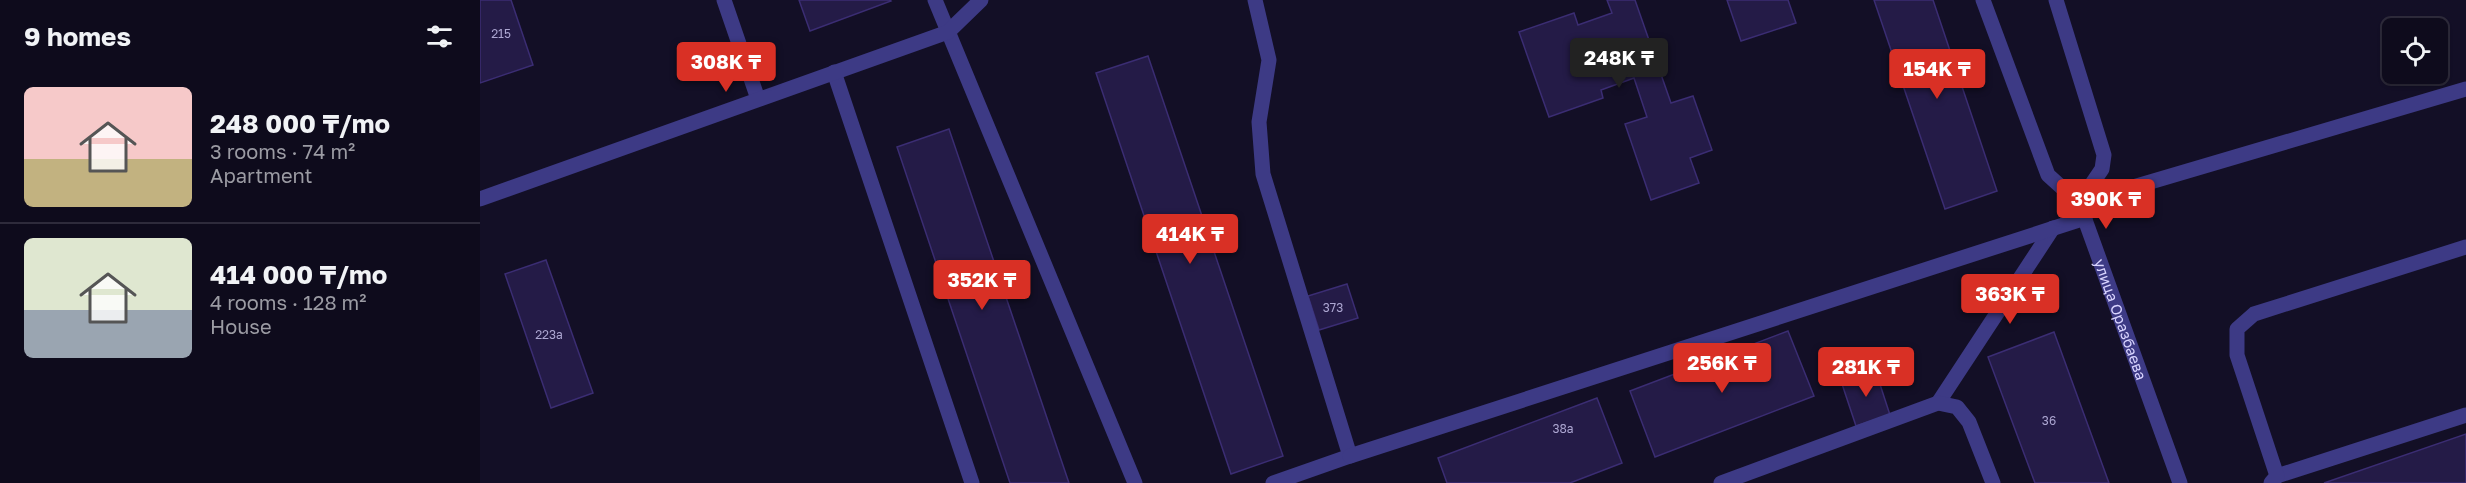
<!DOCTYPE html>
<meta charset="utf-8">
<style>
:root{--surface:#0e0b1c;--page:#171425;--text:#f1f3f6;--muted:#9b9ba3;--line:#2e2b3b;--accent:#d93025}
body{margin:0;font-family:"Golos Text",sans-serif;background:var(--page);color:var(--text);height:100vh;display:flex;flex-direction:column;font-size:22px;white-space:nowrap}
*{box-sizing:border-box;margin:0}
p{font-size:20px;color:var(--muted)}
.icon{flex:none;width:33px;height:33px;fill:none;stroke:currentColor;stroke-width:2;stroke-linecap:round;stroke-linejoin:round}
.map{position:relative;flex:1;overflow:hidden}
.side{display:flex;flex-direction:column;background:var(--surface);width:480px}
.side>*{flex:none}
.fabs{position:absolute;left:1902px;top:18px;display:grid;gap:12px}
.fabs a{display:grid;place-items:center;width:66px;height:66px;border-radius:9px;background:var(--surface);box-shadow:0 2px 4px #0004,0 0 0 2px var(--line);font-size:30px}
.price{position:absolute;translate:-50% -51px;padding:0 14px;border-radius:6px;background:var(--accent);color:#fff;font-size:20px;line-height:39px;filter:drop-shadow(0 2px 3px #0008)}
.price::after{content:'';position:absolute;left:50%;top:36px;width:18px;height:14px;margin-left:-9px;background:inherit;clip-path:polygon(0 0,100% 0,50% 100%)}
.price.on{background:#222;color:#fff}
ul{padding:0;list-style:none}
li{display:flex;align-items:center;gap:18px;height:150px;padding:0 24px}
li+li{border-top:2px solid var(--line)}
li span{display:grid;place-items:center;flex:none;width:168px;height:120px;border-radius:9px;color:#555}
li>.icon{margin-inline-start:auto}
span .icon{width:72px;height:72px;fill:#fffc;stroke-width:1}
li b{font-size:26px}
h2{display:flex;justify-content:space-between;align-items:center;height:72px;padding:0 24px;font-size:26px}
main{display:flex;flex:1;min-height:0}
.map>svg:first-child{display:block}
.building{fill:#241b47;stroke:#3b2d73;stroke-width:1.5}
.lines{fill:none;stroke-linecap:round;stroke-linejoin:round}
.minor{stroke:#3d3a85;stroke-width:15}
.labels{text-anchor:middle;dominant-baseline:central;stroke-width:4.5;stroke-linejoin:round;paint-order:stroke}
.number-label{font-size:12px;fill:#aca6d1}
.street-label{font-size:15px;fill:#d9d4ff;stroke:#130f26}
</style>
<main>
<section class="side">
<h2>9 homes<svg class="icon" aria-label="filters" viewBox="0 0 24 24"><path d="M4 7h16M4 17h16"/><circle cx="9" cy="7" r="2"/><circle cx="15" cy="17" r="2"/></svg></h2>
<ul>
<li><span style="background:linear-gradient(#f6c9c9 60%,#c2b280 0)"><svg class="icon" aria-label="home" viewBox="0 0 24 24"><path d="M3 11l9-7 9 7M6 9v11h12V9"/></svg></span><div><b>248 000 ₸/mo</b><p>3 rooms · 74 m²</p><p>Apartment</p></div></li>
<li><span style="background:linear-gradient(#dfe7d0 60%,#9aa5b1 0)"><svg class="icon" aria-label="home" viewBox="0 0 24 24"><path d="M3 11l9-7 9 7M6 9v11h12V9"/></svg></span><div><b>414 000 ₸/mo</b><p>4 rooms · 128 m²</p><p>House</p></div></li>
</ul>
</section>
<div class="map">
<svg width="1986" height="483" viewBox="0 0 1986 483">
<rect width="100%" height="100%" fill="#130f26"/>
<path class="building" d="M0,0H31L53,65L0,83Z
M319,0H410L411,1L330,31Z
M1127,0H1155L1191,103L1213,96L1232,150L1210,158L1219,183L1171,200L1145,124L1167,117L1154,78L1121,90L1123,98L1069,117L1039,32L1094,13L1098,25L1132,13Z
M1247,0H1308L1316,23L1261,41Z
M1394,0H1453L1517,191L1465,209Z
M668,56L803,456L751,474L616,73Z
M469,129L589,483H530L417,147Z
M66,260L113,393L71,408L25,274Z
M867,284L878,318L839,330L828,296Z
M1308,331L1334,396L1175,457L1150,391Z
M1574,332L1629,483H1555L1508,357Z
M1395,369L1410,415L1376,426L1361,381Z
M1117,398L1142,463L1090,483H967L958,458Z
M1986,434V483H1844Z"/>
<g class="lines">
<g class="minor">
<path d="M244,0L278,99"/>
<path d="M455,0L655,483"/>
<path d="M775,0L789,60L779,122L783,174L870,456L793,483"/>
<path id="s1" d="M1503,0L1568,175L1599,203L1700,483"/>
<path d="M1576,0L1624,155L1622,169L1599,203"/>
<path d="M354,72L492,483"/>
<path d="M0,199L468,32L501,0"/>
<path d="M1599,203L1986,89"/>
<path d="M1458,403L1573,228"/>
<path d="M870,456L1605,218"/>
<path d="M1797,476L1986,415"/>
<path d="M1241,483L1458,403L1477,407L1489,422L1513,483"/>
<path d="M1791,483L1797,476L1757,355V329L1774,314L1986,247"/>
</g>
</g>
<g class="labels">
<g class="number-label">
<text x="21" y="33">215</text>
<text x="853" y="307">373</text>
<text x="69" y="334">223а</text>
<text x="1569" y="420">36</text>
<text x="1083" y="428">38а</text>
</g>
<g class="street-label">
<text stroke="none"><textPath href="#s1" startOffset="352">улица Оразбаева</textPath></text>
</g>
</g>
</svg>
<div class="fabs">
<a><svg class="icon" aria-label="locate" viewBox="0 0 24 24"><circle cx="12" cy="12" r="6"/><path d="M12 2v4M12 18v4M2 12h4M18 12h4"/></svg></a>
</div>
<b class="price on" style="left:1139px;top:89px">248K ₸</b>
<b class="price" style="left:246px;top:93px">308K ₸</b>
<b class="price" style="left:1457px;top:100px">154K ₸</b>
<b class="price" style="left:1626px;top:230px">390K ₸</b>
<b class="price" style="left:710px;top:265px">414K ₸</b>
<b class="price" style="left:502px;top:311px">352K ₸</b>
<b class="price" style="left:1530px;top:325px">363K ₸</b>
<b class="price" style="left:1242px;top:394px">256K ₸</b>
<b class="price" style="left:1386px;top:398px">281K ₸</b>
</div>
</main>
